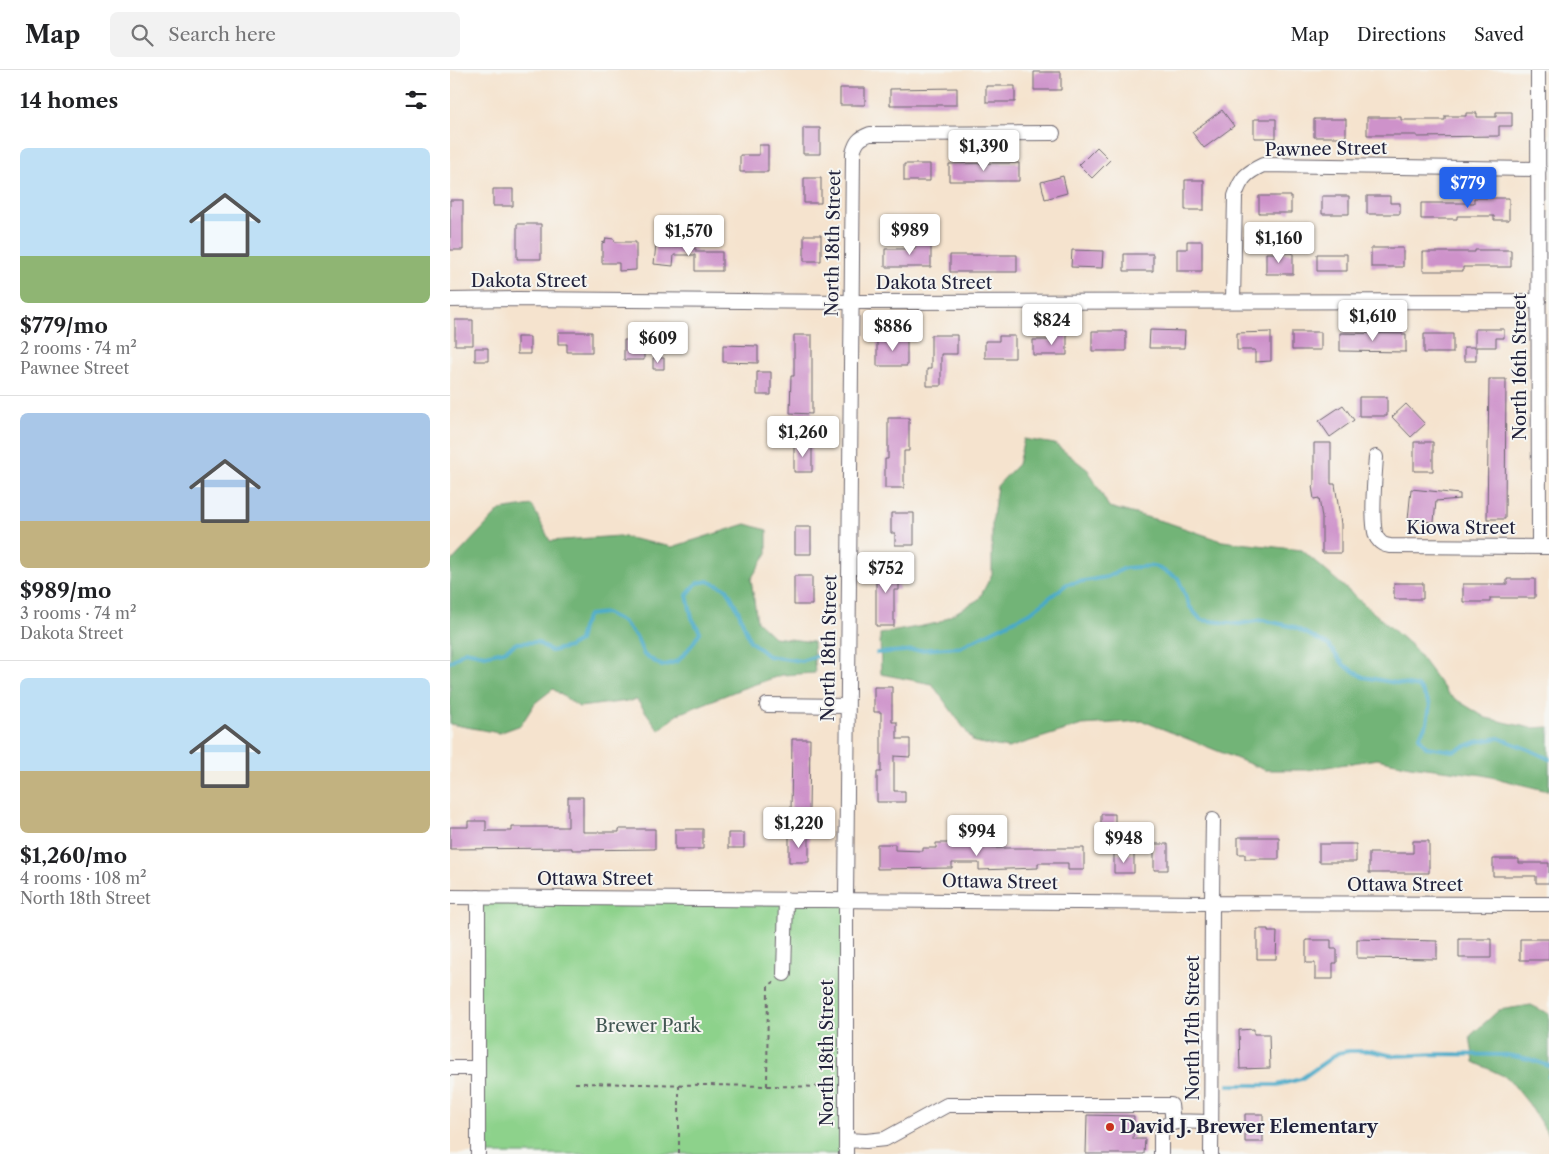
<!DOCTYPE html>
<meta charset="utf-8">
<style>
:root{--surface:#fff;--page:#f2f2f2;--text:#202124;--muted:#757577;--line:#e0e0e0;--accent:#2563eb}
body{margin:0;font-family:"Libre Caslon Text",serif;background:var(--page);color:var(--text);height:100vh;display:flex;flex-direction:column;font-size:19px;white-space:nowrap}
*{box-sizing:border-box;margin:0}
p{font-size:16px;color:var(--muted)}
.icon{flex:none;width:28px;height:28px;fill:none;stroke:currentColor;stroke-width:2;stroke-linecap:round;stroke-linejoin:round}
.map{position:relative;flex:1;overflow:hidden}
.drawer{display:flex;flex-direction:column;background:var(--surface);width:450px}
.drawer>*{flex:none}
.price{position:absolute;translate:-50% -42px;padding:0 11px;border-radius:5px;background:#fff;color:#222;font-size:16px;line-height:32px;filter:drop-shadow(0 1px 2px #0008)}
.price::after{content:'';position:absolute;left:50%;top:30px;width:15px;height:11px;margin-left:-8px;background:inherit;clip-path:polygon(0 0,100% 0,50% 100%)}
.price.current{background:var(--accent);color:#fff}
ul{padding:0;list-style:none}
li{display:grid;align-content:center;gap:10px;height:265px;padding:0 20px}
li+li{border-top:1px solid var(--line)}
li span{display:grid;place-items:center;height:155px;border-radius:8px;color:#555}
li>.icon{margin-inline-start:auto}
span .icon{width:90px;height:90px;fill:#fffc;stroke-width:1}
li b{font-size:21px}
h2{display:flex;justify-content:space-between;align-items:center;height:60px;padding:0 20px;font-size:21px}
header{display:flex;align-items:center;gap:30px;box-sizing:border-box;height:70px;padding:0 25px;background:var(--surface);border-bottom:1px solid var(--line)}
header strong{font-size:24px}
nav{display:flex;gap:28px;margin-inline-start:auto;font-size:18px}
.search{width:350px;height:45px;background:var(--page);display:flex;align-items:center;gap:12px;box-sizing:border-box;padding:0 18px;border-radius:8px;color:var(--muted);font-size:19px}
main{display:flex;flex:1;min-height:0}
.map>svg:first-child{display:block}
.green{fill:#8dd28b;stroke:#587a63}
.forest{fill:#72b477;stroke:#4a6b59}
.lines{fill:none;stroke-linecap:round;stroke-linejoin:round}
.stream{stroke:#49aac8;stroke-width:4}
.building{fill:#ce92ca}
.minor-casing{stroke:#6c666e;stroke-width:16}
.path{stroke:#6c666e;stroke-width:2;stroke-dasharray:4 4;stroke-linecap:butt}
.minor{stroke:#fff;stroke-width:14}
.poi-dot{fill:#c8321e;stroke:#f6f6f2;stroke-width:2}
.labels{text-anchor:middle;dominant-baseline:central;stroke-width:4;stroke-linejoin:round;paint-order:stroke}
.street-label{font-size:18px;fill:#22223b;stroke:#f6f6f2}
.park-label{font-size:18px;fill:#425753;stroke:#f6f6f2}
.poi-label{font-size:18px;font-weight:bold;fill:#22223b;stroke:#f6f6f2;text-anchor:start}
</style>
<header>
<strong>Map</strong>
<div class="search"><svg class="icon" aria-label="search" viewBox="0 0 24 24"><circle cx="10" cy="10" r="6"/><path d="M15 15l6 6"/></svg>Search here</div>
<nav><a>Map</a><a>Directions</a><a>Saved</a></nav>
</header>
<main>
<section class="drawer">
<h2>14 homes<svg class="icon" aria-label="filters" viewBox="0 0 24 24"><path d="M4 7h16M4 17h16"/><circle cx="9" cy="7" r="2"/><circle cx="15" cy="17" r="2"/></svg></h2>
<ul>
<li><span style="background:linear-gradient(#bfe0f5 70%,#8fb573 0)"><svg class="icon" aria-label="home" viewBox="0 0 24 24"><path d="M3 11l9-7 9 7M6 9v11h12V9"/></svg></span><div><b>$779/mo</b><p>2 rooms · 74 m²</p><p>Pawnee Street</p></div></li>
<li><span style="background:linear-gradient(#a9c7e8 70%,#c2b280 0)"><svg class="icon" aria-label="home" viewBox="0 0 24 24"><path d="M3 11l9-7 9 7M6 9v11h12V9"/></svg></span><div><b>$989/mo</b><p>3 rooms · 74 m²</p><p>Dakota Street</p></div></li>
<li><span style="background:linear-gradient(#bfe0f5 60%,#c2b280 0)"><svg class="icon" aria-label="home" viewBox="0 0 24 24"><path d="M3 11l9-7 9 7M6 9v11h12V9"/></svg></span><div><b>$1,260/mo</b><p>4 rooms · 108 m²</p><p>North 18th Street</p></div></li>
</ul>
</section>
<div class="map">
<svg width="1099" height="1084" viewBox="0 0 1099 1084">
<rect width="100%" height="100%" fill="#f6f6f2"/>
<filter id="ink" filterUnits="userSpaceOnUse"><feTurbulence type="fractalNoise" baseFrequency=".02" numOctaves="2"/><feDisplacementMap in="SourceGraphic" scale="10" xChannelSelector="R" yChannelSelector="G"/><feConvolveMatrix kernelMatrix="1 2 1 2 8 2 1 2 1" color-interpolation-filters="sRGB"/></filter>
<filter id="wash" filterUnits="userSpaceOnUse"><feTurbulence type="fractalNoise" baseFrequency=".0096" numOctaves="4" result="noise"/><feDisplacementMap in="SourceGraphic" scale="20" xChannelSelector="R" yChannelSelector="G"/><feGaussianBlur stdDeviation="1.12" result="paint"/><feColorMatrix in="noise" values="0 0 0 0 0 0 0 0 0 0 0 0 0 0 0 0 0 1.4 0 .05"/><feComposite in="paint" operator="in"/></filter>
<g filter="url(#wash)">
<rect width="100%" height="100%" fill="#f5e3ce"/>
<path class="green" d="M28,827L396,829V1084H28Z"/>
<path class="forest" d="M574,369L605,374L638,400L659,437L719,453L772,471L852,480L964,578L999,625L1036,648L1081,658L1099,657V720H1094L1033,705L960,696L927,689L858,700H815L693,651L632,655L558,678L524,672L482,614L431,604L430,564L488,553L529,529L542,504V455L547,416L568,394Z
M82,435L100,471L169,466L222,477L296,454L317,460V483L301,509L307,551L324,567L363,572L365,603L332,605L291,619L228,644L209,660L187,630L129,637L103,619L85,633L71,655L49,663L0,654V493L50,440Z
M1081,935L1099,944V1066L1079,1034L1058,1008L1024,992L1020,966L1049,940Z"/>
<g class="lines">
<path class="stream" d="M427,583L510,577L581,542L617,514L657,507L675,498L704,496L728,508L740,537L751,550L789,554L813,550L844,557L878,575L894,595L913,607L969,617L980,634L977,653L969,667L976,677L1003,681L1026,672L1049,668L1080,680L1099,689
M0,592L15,581L35,585L54,581L67,573L87,572L101,581L119,577L129,571L132,558L138,545L156,543L173,552L187,568L194,585L212,596L228,591L242,575L250,562L242,548L237,525L247,513L258,511L277,519L288,540L300,571L318,586L351,591L367,586
M1099,1006V1008
M778,1015H827L851,1009L888,983L899,981H921L944,986L988,984L1057,985L1079,989L1099,996"/>
</g>
<g id="blocks">
<path class="building" d="M584,2H611V20H584Z
M536,16H565V32H536Z
M390,18H415V35H390Z
M507,18V35H440V19Z
M772,40L784,56L754,78L742,62Z
M1046,42H1062V56H1049V66L967,67V65H917V47H951V50H995V46H1016V43H1027V47H1046Z
M804,49H826V68H804Z
M864,49H896V67H864Z
M353,58H370V84H353Z
M309,75H318V102H290V85H309Z
M647,77L660,90L642,108L629,95Z
M543,93H569V111H499V94Z
M454,94H480V111H454Z
M613,106L617,123L595,129L591,112Z
M354,108H371V133H354Z
M735,110H754V140H735Z
M43,119H63V136H43Z
M809,126H841V143H809Z
M872,126H899V144H872Z
M917,126H940V133H950V144H917Z
M1024,128H1059V150H1044V146H1007V149H971V133H1024Z
M0,130H13V180H0Z
M67,154H91V189H67Z
M354,165H371V191H354Z
M156,168L164,169L165,172H186V200L169,201V193H152V173L155,172Z
M227,171H241V178L246,179V182H272V201H245V185H224L223,196L204,194L206,174L227,177Z
M465,171H481V197H435V179H465Z
M737,171H752V201H727V179H737Z
M921,178H953V197H921Z
M622,180L653,181L652,198L621,197Z
M1025,180H1061V197H1013V201H973V182H1025Z
M816,183H843V204H816Z
M674,184H703V201H674Z
M867,184H897V201H867Z
M500,185H567V202H500Z
M5,250H23V275H5Z
M1025,259H1054V268H1046V277H1026V291H1014V277H1025Z
M700,260L735,261L734,278H699Z
M642,261H676V281H642Z
M108,262H142V282H117V274H108Z
M821,262V291L805,292V280H787V263Z
M842,262H871V280H842Z
M603,263H617V285H583V270H603Z
M890,263L956,264V282L890,281Z
M974,264H1003V283H974Z
M344,265H362V344L340,343L341,306H344Z
M481,265H507V284H491V316H477V299H481Z
M549,266H565V288H535V271H549Z
M67,267H80V284H67Z
M439,267H457V296H427V271H439Z
M174,270H194V290H174Z
M273,275L308,276V293L273,292Z
M25,278H38V291H25Z
M203,288H214V299H203Z
M307,302H321V325H307Z
M1039,309H1056L1055,449H1037Z
M909,327H937V346H909Z
M956,334L975,354L961,367L942,347Z
M893,335L904,350L880,367L869,351Z
M438,348H459V381H454V418H435V389H438Z
M964,372H983V401H964Z
M344,373H362V402H344Z
M864,373H881V414H885L891,454V483H872V448L869,428L864,429L862,416H864Z
M961,419L1010,424V429L986,431L984,452L958,450Z
M441,443H464V475H445V463H441Z
M345,457H361V484H345Z
M426,496H449V520H444V556H426Z
M344,506H362V535H344Z
M1057,509H1085V528H1040V532H1013V514H1057Z
M944,513H973V529H944Z
M424,617H442V652H447V669H460V687L444,686V721H455V732H427V702H431V642H424Z
M342,669H360L359,743H341Z
M118,727H133V762H169V759H205V779L122,780V778L0,779V757H18V751H36V761H62V757H118Z
M651,744H665V770H651Z
M225,759H253V779H225Z
M278,763H294V778H278Z
M339,766H359V792H339Z
M788,767H829V789H795V784H788Z
M963,771H979V803H919V783H963Z
M486,773H502V777H546V778H634V800H618V793H588V798L529,800V793H502V798L427,799V774H445V780L473,781V778H486Z
M704,774H718V800H704Z
M869,774H906V792H869Z
M664,784H684V803H664Z
M1043,789H1069V793H1099V813H1086V806H1043Z
M807,859H818V862H827L826,889H807Z
M907,869L987,871V889L907,888Z
M1009,869H1041V888H1009Z
M1070,869H1099V890H1070Z
M856,870H881V879H887V893H883V909H865V893H856Z
M804,959V964H819L820,998L790,999L789,960Z
M795,1044H813V1072H795Z
M637,1045L684,1046L683,1069H695L694,1084H636Z"/>
</g>
</g>
<g filter="url(#ink)">
<use href="#blocks" fill-opacity="0" stroke="#6c666e" stroke-width="1"/>
<g class="lines">
<defs>
<path id="minor" d="M1088,0L1089,477
M0,230L67,229L401,232L1089,231
M783,231L785,126C791,108 796,103 813,95L1089,99
M926,387C925,403 920,456 927,468C931,474 934,475 940,476L1099,477
M317,635L397,636
M0,827L761,833L1099,834
M334,904L336,829
M0,998H27
M396,1070L416,1071L435,1069L497,1035H721L723,1053
M28,1084V827
M396,1084V829L403,83C406,72 409,68 420,64L603,63
M711,1084V1066L714,1056C726,1049 747,1052 761,1052
M761,1084C762,973 761,862 763,750"/>
</defs>
<use href="#minor" class="minor-casing"/>
<path class="path" d="M125,1013L382,1017
M229,1015V1084
M317,1016L318,916L324,912"/>
<use href="#minor" class="minor"/>
</g>
</g>
<circle class="poi-dot" cx="660" cy="1057" r="5"/>
<g class="labels">
<g class="street-label">
<text transform="translate(876 79) rotate(-1)">Pawnee Street</text>
<text transform="translate(383 173) rotate(-89)">North 18th Street</text>
<text x="79" y="211">Dakota Street</text>
<text x="484" y="213">Dakota Street</text>
<text transform="translate(1070 297) rotate(-90)">North 16th Street</text>
<text x="1011" y="458">Kiowa Street</text>
<text transform="translate(379 578) rotate(-89)">North 18th Street</text>
<text x="145" y="809">Ottawa Street</text>
<text transform="translate(550 812) rotate(1)">Ottawa Street</text>
<text x="955" y="815">Ottawa Street</text>
<text transform="translate(743 958) rotate(-90)">North 17th Street</text>
<text transform="translate(377 983) rotate(-90)">North 18th Street</text>
</g>
<g class="park-label">
<text x="198" y="956">Brewer Park</text>
</g>
<g class="poi-label">
<text x="670" y="1057">David J. Brewer Elementary</text>
</g>
</g>
</svg>
<b class="price" style="left:534px;top:102px">$1,390</b>
<b class="price current" style="left:1018px;top:139px">$779</b>
<b class="price" style="left:460px;top:186px">$989</b>
<b class="price" style="left:239px;top:187px">$1,570</b>
<b class="price" style="left:829px;top:194px">$1,160</b>
<b class="price" style="left:923px;top:272px">$1,610</b>
<b class="price" style="left:602px;top:276px">$824</b>
<b class="price" style="left:443px;top:282px">$886</b>
<b class="price" style="left:208px;top:294px">$609</b>
<b class="price" style="left:353px;top:388px">$1,260</b>
<b class="price" style="left:436px;top:524px">$752</b>
<b class="price" style="left:349px;top:779px">$1,220</b>
<b class="price" style="left:527px;top:787px">$994</b>
<b class="price" style="left:674px;top:794px">$948</b>
</div>
</main>
